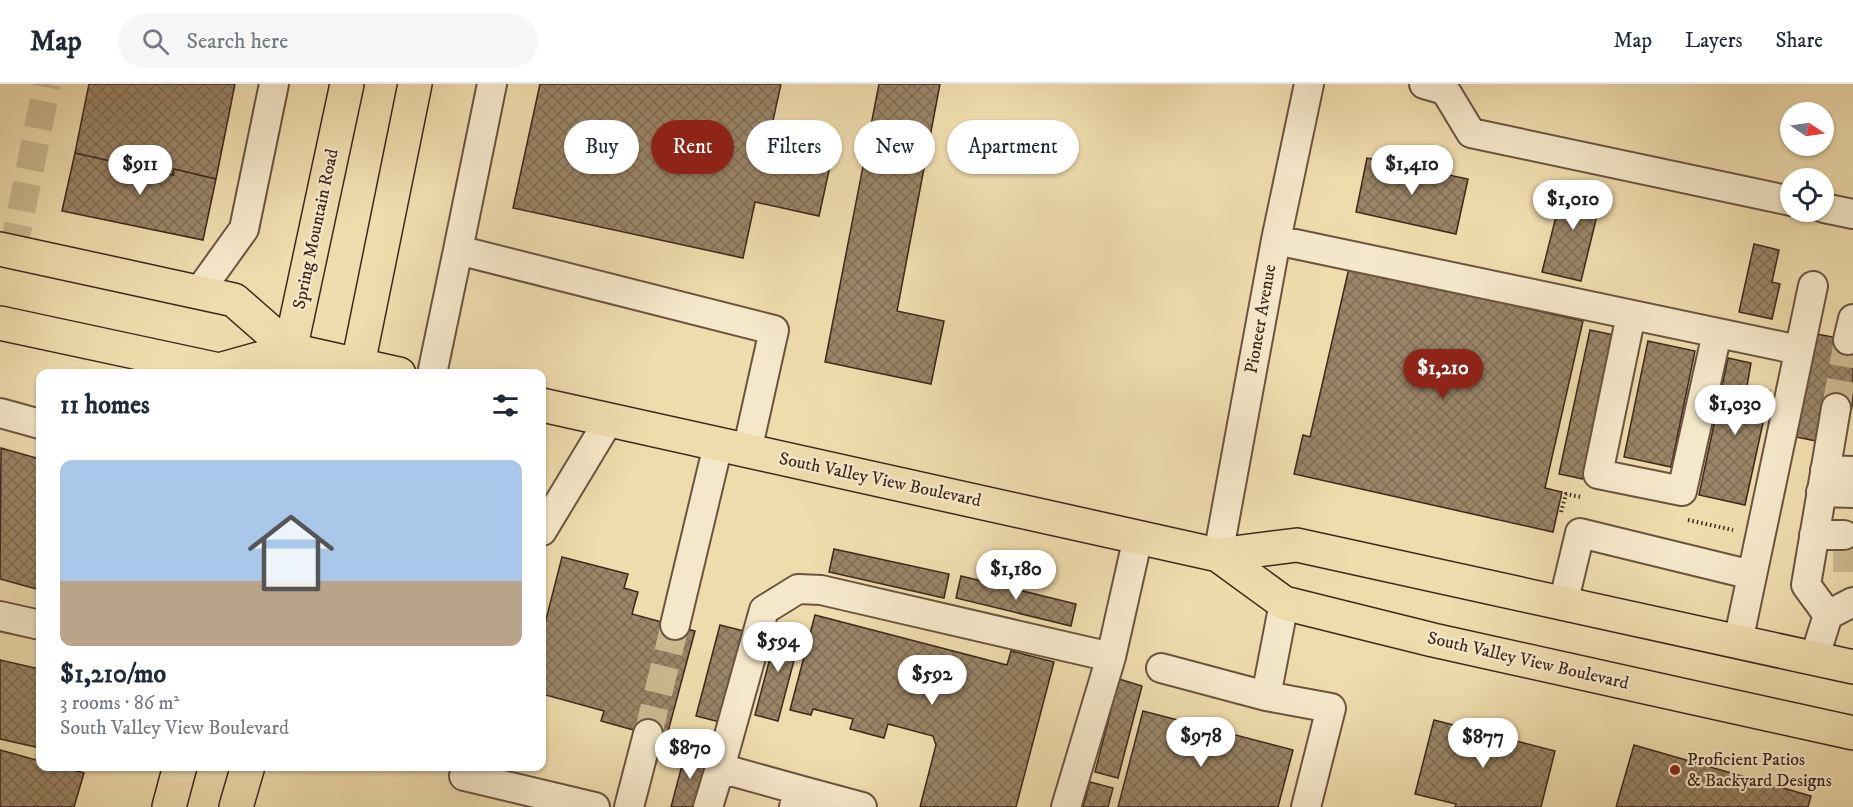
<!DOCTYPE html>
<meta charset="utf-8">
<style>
:root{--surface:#fff;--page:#f6f6f7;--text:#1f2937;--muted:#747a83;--line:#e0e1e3;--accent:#8f2418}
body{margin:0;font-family:"IM FELL DW Pica",serif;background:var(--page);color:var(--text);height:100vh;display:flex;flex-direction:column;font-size:22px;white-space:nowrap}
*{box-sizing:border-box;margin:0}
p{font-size:20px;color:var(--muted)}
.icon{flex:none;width:33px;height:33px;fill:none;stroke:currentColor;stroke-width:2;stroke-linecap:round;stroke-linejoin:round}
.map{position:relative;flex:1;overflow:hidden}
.side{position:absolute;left:36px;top:285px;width:510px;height:402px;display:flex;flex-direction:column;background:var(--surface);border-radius:12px;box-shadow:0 2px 4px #0004}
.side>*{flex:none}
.banner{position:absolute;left:564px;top:36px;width:570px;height:54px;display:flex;gap:12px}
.needle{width:39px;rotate:103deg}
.controls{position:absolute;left:1780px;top:18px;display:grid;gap:12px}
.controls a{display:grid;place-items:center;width:54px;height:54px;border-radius:50%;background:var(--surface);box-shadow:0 2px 4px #0004;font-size:30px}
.price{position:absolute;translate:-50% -51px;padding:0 14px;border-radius:21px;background:#fff;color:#222;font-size:20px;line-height:39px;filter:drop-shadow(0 2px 3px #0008)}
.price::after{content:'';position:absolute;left:50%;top:36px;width:18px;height:14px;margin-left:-9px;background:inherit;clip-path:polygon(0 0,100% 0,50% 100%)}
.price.selected{background:var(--accent);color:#fff}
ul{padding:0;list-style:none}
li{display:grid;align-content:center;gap:12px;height:318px;padding:0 24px}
li span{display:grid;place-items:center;height:186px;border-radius:12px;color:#555}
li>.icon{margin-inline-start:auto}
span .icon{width:108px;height:108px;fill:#fffc;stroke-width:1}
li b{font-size:26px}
h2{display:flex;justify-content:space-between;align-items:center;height:72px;padding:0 24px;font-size:26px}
.tag{padding:0 21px;border-radius:27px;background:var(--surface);box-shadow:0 2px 4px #0004;font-size:21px;line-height:54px}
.tag.selected{background:var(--accent);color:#fff}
header{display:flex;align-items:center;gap:36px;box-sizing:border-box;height:84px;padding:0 30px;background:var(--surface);border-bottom:2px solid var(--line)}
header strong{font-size:28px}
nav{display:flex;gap:33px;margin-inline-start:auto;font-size:21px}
.search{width:420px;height:54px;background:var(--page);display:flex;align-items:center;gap:15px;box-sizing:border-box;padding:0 21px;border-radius:33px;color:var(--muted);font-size:22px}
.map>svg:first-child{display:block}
.building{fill:url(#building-cross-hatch);stroke:#3e271c;stroke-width:1.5}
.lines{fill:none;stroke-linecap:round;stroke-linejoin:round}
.minor-tunnel{stroke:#ccb890;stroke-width:28;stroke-dasharray:28 14;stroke-linecap:butt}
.minor-casing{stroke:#6a5440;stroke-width:32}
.major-casing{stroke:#3e271c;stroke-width:36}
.path{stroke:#3e271c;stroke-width:4;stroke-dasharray:1.5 3;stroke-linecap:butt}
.minor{stroke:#f5e8ca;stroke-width:28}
.major{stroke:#efdcad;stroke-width:33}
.poi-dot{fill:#8f2418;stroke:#f5e8ca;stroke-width:2}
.labels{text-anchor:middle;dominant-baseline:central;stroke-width:4.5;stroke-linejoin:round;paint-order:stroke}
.street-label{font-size:18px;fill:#3e271c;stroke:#f5e8ca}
.poi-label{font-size:18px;fill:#3e271c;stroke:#f5e8ca;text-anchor:start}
</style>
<header>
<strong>Map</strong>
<div class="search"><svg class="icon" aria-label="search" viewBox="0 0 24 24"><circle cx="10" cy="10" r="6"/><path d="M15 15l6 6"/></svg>Search here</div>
<nav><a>Map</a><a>Layers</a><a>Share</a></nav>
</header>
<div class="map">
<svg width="1853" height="723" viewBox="0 0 1853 723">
<defs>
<pattern id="building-cross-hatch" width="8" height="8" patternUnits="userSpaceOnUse" patternTransform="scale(1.5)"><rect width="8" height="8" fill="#9a8567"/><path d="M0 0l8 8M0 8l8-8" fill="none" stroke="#7f6d54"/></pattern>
</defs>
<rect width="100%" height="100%" fill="#efdcad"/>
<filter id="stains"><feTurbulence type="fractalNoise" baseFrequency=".00333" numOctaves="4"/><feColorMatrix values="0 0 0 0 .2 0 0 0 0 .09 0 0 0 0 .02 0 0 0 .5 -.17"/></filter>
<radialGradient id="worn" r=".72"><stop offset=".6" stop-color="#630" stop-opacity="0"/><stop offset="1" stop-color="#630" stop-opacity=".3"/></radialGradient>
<path class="building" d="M89,0H235L216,95L174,85L173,91L75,69Z
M540,0H781L770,50L834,64L819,132L755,118L743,174L513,124Z
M879,0H940L897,227L944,237L931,300L825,278Z
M75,69L173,91L174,85L216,95L203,156L62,127Z
M1367,74L1468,95L1456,150L1356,128Z
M1565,97L1603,107L1581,197L1542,188Z
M1754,160L1779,166L1772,198L1780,200L1772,235L1739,228Z
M1349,184L1583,237L1545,404L1562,408L1553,448L1294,390L1303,351L1310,353Z
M1590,246L1614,251L1583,395L1559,390Z
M1817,250L1853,257V318L1851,327L1828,323L1821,358L1796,353Z
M1648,257L1695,267L1671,383L1624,373Z
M1728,274L1751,279L1747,302L1770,307L1745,421L1699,411Z
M1,364L40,375V506L0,495Z
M834,465L949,490L944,514L829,488Z
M562,473L628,490L624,504L638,508L632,530L695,547L666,655L601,637L604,627L542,610V551Z
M961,492L1076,520L1071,542L956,514Z
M815,531L1007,581L1011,567L1054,578L1016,723H920L936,661L933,652L888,640L884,654L850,645L853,635L813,625L811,631L790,626Z
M779,540L802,546L778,637L755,631Z
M720,541L744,547L720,638L696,632Z
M0,576L40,585V664L0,655Z
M1119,595L1142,602L1118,694L1095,688Z
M1143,627L1293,666L1278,723H1118Z
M1434,636L1555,667L1541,723H1455L1456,720L1415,710Z
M1634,661L1811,712L1808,723H1616Z
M0,666L40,677V682H61L84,689L74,723H0Z
M686,666L709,672L695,723H671Z
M1090,698L1113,704L1108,723H1083Z"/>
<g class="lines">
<path class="minor-tunnel" d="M13,168L47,0
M1836,324L1848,256
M1833,474H1853
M648,650L675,541"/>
<defs>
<path id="minor" d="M1424,0L1445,6L1471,49L1791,117
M1824,124L1853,130
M1276,156L1799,266
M458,166L492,0
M198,209L244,145L274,0
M1631,231L1598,390L1682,407L1717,249
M1848,256L1853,235
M432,290L458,166L774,246L747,367
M0,329L40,340
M1825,386L1853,387
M1821,408L1853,409
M542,447L609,336
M1814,451H1844
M1218,471L1276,156L1309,0
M1284,519L1266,612L1331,624L1306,723
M1563,520L1580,449L1752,491
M1828,531L1806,501L1836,324
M0,532L40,541
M675,541L718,361
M1738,558L1813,202
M1814,575L1828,531L1853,518
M1161,584L1266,612
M467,682L464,692L595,723
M799,706L862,723
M629,723L648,650
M708,723L720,684
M794,723L799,706L720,684L764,526L798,505L821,506L1111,573
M1066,723L1111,573L1138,453"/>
<path id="major" d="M0,165L234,216L291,266L399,290
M0,239L219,286L291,266
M286,285L347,0
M356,290L415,0
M542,321L1218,471L1297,461L1853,583
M1218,471L1284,519L1433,556L1853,649
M169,723L180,682
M236,723L248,682"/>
</defs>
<use href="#minor" class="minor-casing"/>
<use href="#major" class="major-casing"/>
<path class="path" d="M1561,428L1566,410L1581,413
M1688,436L1733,446"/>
<use href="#minor" class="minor"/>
<use href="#major" class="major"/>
</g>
<circle class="poi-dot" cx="1675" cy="686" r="6"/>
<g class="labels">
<g class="street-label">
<text transform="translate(316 145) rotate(-78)">Spring Mountain Road</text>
<text transform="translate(1261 235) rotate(-80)">Pioneer Avenue</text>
<text transform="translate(880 396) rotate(12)">South Valley View Boulevard</text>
<text transform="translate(1528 577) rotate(13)">South Valley View Boulevard</text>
</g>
<g class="poi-label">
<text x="1687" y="676">Proficient Patios<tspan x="1687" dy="21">&amp; Backyard Designs</tspan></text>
</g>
</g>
<rect width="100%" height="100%" filter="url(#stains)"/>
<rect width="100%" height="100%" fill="url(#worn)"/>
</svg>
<div class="controls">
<a><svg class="needle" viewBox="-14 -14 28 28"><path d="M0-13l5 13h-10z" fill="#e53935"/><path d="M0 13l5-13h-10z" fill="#747a83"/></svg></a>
<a><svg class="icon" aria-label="locate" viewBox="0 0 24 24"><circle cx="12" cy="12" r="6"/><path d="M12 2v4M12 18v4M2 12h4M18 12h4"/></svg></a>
</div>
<b class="price" style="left:140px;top:112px">$911</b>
<b class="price" style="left:1412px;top:112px">$1,410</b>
<b class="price" style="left:1573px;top:147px">$1,010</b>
<b class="price selected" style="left:1443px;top:316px">$1,210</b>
<b class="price" style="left:1735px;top:352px">$1,030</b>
<b class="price" style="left:1016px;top:517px">$1,180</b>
<b class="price" style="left:778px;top:589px">$594</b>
<b class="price" style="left:932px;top:622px">$592</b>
<b class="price" style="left:1201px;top:684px">$978</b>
<b class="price" style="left:1483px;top:685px">$877</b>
<b class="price" style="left:690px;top:696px">$870</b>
<div class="banner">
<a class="tag">Buy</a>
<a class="tag selected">Rent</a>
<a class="tag">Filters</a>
<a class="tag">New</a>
<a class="tag">Apartment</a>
</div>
<section class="side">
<h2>11 homes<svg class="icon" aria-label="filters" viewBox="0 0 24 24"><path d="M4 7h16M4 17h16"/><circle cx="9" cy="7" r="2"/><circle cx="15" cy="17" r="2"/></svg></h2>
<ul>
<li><span style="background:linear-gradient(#a9c7e8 65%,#b9a48a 0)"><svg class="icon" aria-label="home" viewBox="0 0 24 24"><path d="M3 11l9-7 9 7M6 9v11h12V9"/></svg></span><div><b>$1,210/mo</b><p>3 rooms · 86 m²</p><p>South Valley View Boulevard</p></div></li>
</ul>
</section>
</div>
